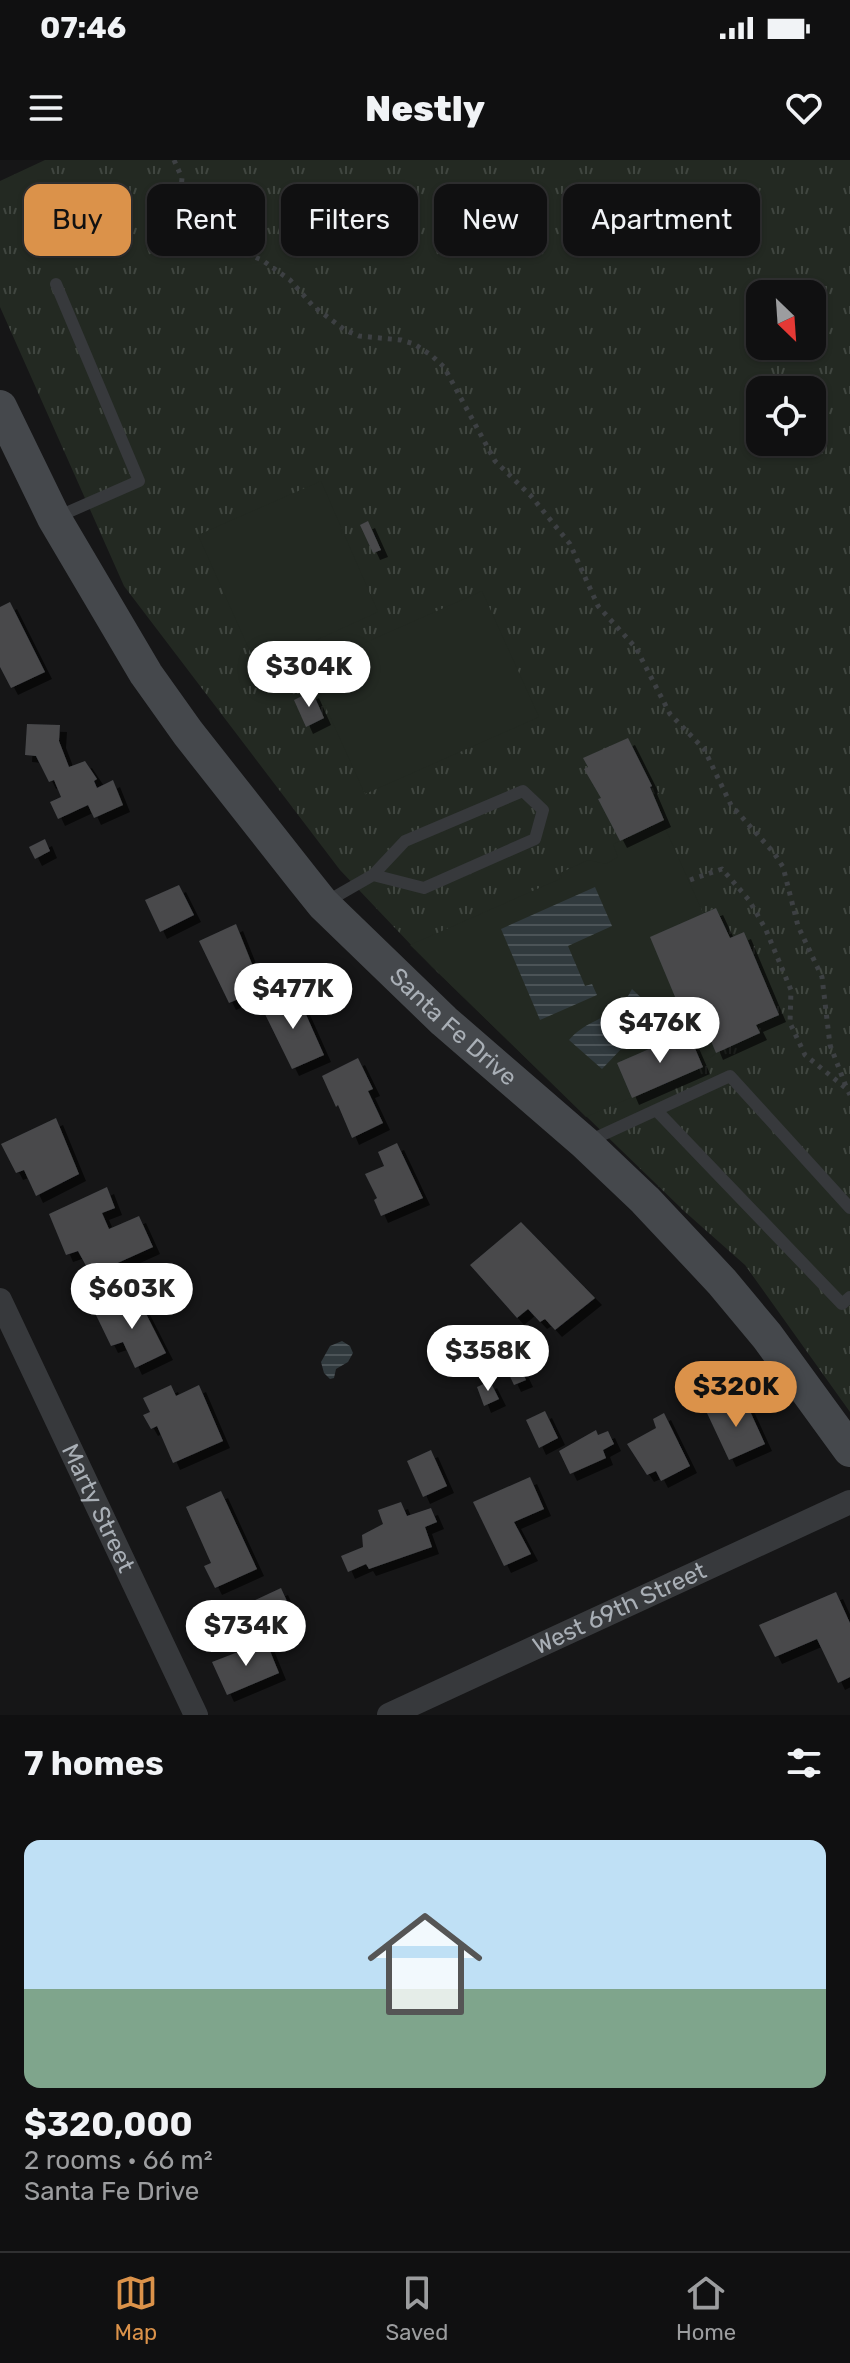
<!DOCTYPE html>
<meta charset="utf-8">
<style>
:root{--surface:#101011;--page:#19191a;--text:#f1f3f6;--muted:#9c9d9f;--line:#303031;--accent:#db924a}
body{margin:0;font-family:Rubik,sans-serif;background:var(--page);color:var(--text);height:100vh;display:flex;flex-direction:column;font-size:30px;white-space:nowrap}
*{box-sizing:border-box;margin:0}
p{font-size:26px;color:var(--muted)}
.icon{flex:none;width:44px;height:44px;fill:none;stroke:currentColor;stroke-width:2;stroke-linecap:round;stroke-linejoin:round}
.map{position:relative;height:1555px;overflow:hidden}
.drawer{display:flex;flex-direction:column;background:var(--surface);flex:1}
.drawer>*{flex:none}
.banner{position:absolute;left:24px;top:24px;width:802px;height:72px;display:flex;gap:16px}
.needle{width:52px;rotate:155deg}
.controls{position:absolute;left:746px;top:120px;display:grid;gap:16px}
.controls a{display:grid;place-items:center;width:80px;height:80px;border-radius:16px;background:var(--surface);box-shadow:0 2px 6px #0004,0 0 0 2px var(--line);font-size:40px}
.price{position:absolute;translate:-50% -68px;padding:0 18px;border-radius:28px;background:#fff;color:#222;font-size:26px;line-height:52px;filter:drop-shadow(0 2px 4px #0008)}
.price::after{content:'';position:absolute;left:50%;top:48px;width:24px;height:18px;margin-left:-12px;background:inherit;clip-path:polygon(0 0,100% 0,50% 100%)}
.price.selected{background:var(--accent);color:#111}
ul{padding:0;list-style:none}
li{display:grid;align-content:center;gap:16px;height:424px;padding:0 24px}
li+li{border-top:2px solid var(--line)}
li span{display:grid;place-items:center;height:248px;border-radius:16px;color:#555}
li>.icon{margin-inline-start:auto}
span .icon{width:144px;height:144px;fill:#fffc;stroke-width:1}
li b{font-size:34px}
h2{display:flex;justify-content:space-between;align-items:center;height:96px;padding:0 24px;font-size:34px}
.chip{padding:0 28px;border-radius:16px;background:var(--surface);box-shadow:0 2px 6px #0004,0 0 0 2px var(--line);font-size:28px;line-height:72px}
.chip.selected{background:var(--accent);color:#111}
.status{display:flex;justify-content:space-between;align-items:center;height:56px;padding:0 40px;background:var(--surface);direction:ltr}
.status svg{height:22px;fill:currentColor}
header{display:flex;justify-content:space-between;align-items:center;height:104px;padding:0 24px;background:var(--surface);font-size:36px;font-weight:800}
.dock{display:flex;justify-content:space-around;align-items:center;height:112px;border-top:2px solid var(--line);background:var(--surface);font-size:22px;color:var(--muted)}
.dock a{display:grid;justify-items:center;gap:4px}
.dock .selected{color:var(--accent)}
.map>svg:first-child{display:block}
.grass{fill:url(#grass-tufts);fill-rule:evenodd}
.park{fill:#232922}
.water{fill:url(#water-rules)}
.building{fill:#48494c;filter:url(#shadow)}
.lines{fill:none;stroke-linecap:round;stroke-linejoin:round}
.path{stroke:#3d4043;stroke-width:5;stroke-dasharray:4 6;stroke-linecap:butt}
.lane{stroke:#37393c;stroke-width:12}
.street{stroke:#37393c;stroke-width:24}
.secondary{stroke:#45484c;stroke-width:34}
.labels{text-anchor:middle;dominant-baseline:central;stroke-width:6;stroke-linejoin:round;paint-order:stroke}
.street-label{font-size:24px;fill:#a9afb6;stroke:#111112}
</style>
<div class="status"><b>07:46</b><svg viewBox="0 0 49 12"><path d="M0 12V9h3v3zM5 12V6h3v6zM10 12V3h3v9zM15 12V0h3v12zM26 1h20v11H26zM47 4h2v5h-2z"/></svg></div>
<header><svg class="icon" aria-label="menu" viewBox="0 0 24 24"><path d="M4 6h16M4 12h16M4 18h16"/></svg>Nestly<svg class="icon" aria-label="heart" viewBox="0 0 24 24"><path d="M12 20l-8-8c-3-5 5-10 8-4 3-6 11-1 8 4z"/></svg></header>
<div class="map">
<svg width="850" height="1555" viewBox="0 0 850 1555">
<defs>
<pattern id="grass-tufts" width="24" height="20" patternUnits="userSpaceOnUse" patternTransform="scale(2)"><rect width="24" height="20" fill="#232922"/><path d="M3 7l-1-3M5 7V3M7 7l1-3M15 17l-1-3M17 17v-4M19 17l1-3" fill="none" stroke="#404640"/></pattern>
<pattern id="water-rules" width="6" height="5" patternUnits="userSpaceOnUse" patternTransform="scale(2)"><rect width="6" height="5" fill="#313a3e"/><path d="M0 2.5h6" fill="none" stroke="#4c5458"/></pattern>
<filter id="shadow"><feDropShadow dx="7" dy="7" stdDeviation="0" flood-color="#0009"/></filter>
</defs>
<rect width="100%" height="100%" fill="#161617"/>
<path class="grass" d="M45,0H850V1252L745,1105L684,1051L432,807L340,710L124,426L0,147V21ZM760,134H812V186H760ZM760,230H812V282H760Z"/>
<path class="park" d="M321,321L378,452L257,507L198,375Z
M482,431L539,557L365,634L308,508Z
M662,661L703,753L716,748L730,778L744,772L779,855L757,865L760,873L716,892L703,907L586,957L410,785L562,718L560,713L588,700L606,704L618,697L613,684Z"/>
<path class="water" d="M595,727L612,766L568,786L585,826L592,824L597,835L540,860L501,769Z
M632,829L653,849L678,862L656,876L624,886L602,909L569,880C589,856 616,861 632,829Z
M342,1181L350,1186L353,1193L348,1202L336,1209L334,1218L330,1219L324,1213L321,1202L330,1186Z"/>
<path class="building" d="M368,361L381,390L373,393L360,365Z
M10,442L45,512L11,528L0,507V447Z
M312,531L324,558L306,567L294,540Z
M27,564L60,565L59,581L69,607L85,601L97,619L94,621L97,628L113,620L123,645L94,658L88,645L58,659L50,642L61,637L54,620L49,622L36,596L25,595Z
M628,578L652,626L650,627L664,660L620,681L598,639L601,638L584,609L588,607L583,598Z
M45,679L50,691L35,699L29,687Z
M179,725L194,755L160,772L145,740Z
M716,748L730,778L744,772L779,855L756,865L760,873L716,893L693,838L678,844L650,777Z
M236,764L262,829L229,843L199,781Z
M296,832L324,895L292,909L262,848Z
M688,872L703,907L632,938L617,903Z
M358,898L373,929L368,931L383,963L352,978L338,945L336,947L322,916Z
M56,958L79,1014L36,1036L24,1010L16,1013L1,984Z
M397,983L423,1038L381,1056L374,1040L377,1038L365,1014L384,1006L378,992Z
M107,1027L115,1048L102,1053L109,1069L139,1056L153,1087L91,1115L78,1091L66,1095L49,1054Z
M521,1062L595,1138L555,1170L545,1159L540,1162L528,1149L517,1158L470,1105Z
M137,1136L166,1193L135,1208L123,1182L111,1186L96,1155Z
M517,1201L526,1220L514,1225L505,1206Z
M490,1221L499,1239L484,1246L477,1227Z
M171,1225L176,1236L199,1225L223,1281L173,1303L157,1266L151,1269L143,1255L150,1252L143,1238Z
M744,1238L765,1284L729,1300L707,1253Z
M545,1251L558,1278L539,1288L526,1260Z
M664,1253L690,1306L661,1321L656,1311L647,1315L627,1284L656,1268L653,1259Z
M596,1270L598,1275L608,1271L614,1284L603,1290L606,1298L570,1314L559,1291Z
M431,1290L447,1326L423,1337L407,1301Z
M530,1317L544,1349L514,1362L531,1394L504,1406L473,1342Z
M221,1331L257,1409L215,1428L204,1406L211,1403L186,1347Z
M401,1342L407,1356L431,1348L437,1362L425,1367L432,1387L369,1409L366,1404L348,1412L341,1396L363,1387L362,1375L383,1364L378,1350Z
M281,1428L291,1450L263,1463L251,1442Z
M836,1432L850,1463V1517L838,1523L817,1479L775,1497L759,1465Z
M266,1481L279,1513L227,1535L212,1502Z"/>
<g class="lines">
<path class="path" d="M174,0L182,18L177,70L187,84L194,86L235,89L262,100L290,120L313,146L345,170L359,176L401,180L414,184L431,195L444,207L495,301L531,336L570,384L598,446L636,488L670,554L704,589L731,645L774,693L783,707L798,766L822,817L830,885L847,929
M690,720L722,709L749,740L766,770L791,830L790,863L805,895L847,929L850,935"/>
<path class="lane" d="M56,124L139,321L57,357
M326,742L373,715L424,728L535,679L543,650L523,631L405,681L373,715
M657,951L842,1144L850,1137
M589,981L730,916L850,1048"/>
<g class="street">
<path id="s1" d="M0,1140L196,1555"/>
<path id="s2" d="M389,1555L850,1342"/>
</g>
<path class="secondary" id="s3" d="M0,247L54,358L146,514L188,573L303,719L323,744L444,861L585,983L645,1040L722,1122L767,1176L850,1290"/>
</g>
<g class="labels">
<g class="street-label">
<text stroke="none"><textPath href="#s3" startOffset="774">Santa Fe Drive</textPath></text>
<text stroke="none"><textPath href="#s1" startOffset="230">Marty Street</textPath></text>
<text stroke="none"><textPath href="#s2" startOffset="254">West 69th Street</textPath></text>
</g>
</g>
</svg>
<div class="controls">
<a><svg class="needle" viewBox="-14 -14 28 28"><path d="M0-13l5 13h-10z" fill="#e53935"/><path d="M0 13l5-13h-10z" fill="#9c9d9f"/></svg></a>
<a><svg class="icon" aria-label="locate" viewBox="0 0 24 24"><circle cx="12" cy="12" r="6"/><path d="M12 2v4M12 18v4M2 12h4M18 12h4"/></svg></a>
</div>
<b class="price" style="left:309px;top:549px">$304K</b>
<b class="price" style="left:293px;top:871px">$477K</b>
<b class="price" style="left:660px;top:905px">$476K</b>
<b class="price" style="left:132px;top:1171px">$603K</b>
<b class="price" style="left:488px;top:1233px">$358K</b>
<b class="price selected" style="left:736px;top:1269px">$320K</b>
<b class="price" style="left:246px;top:1508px">$734K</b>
<div class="banner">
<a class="chip selected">Buy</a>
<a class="chip">Rent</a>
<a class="chip">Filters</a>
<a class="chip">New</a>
<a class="chip">Apartment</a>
</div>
</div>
<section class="drawer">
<h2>7 homes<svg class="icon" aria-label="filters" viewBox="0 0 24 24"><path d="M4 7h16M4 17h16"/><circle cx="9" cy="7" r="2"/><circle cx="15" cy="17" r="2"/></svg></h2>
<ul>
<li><span style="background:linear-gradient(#bfe0f5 60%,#7fa58c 0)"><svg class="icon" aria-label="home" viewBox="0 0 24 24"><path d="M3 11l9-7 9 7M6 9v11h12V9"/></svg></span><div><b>$320,000</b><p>2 rooms · 66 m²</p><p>Santa Fe Drive</p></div></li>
</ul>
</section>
<nav class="dock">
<a class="selected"><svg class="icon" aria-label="map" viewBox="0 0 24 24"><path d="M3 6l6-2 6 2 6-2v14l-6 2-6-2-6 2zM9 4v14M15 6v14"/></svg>Map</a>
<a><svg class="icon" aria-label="saved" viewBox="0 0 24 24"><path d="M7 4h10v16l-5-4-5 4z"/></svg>Saved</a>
<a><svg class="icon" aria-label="home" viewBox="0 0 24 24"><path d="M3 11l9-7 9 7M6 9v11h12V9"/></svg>Home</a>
</nav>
